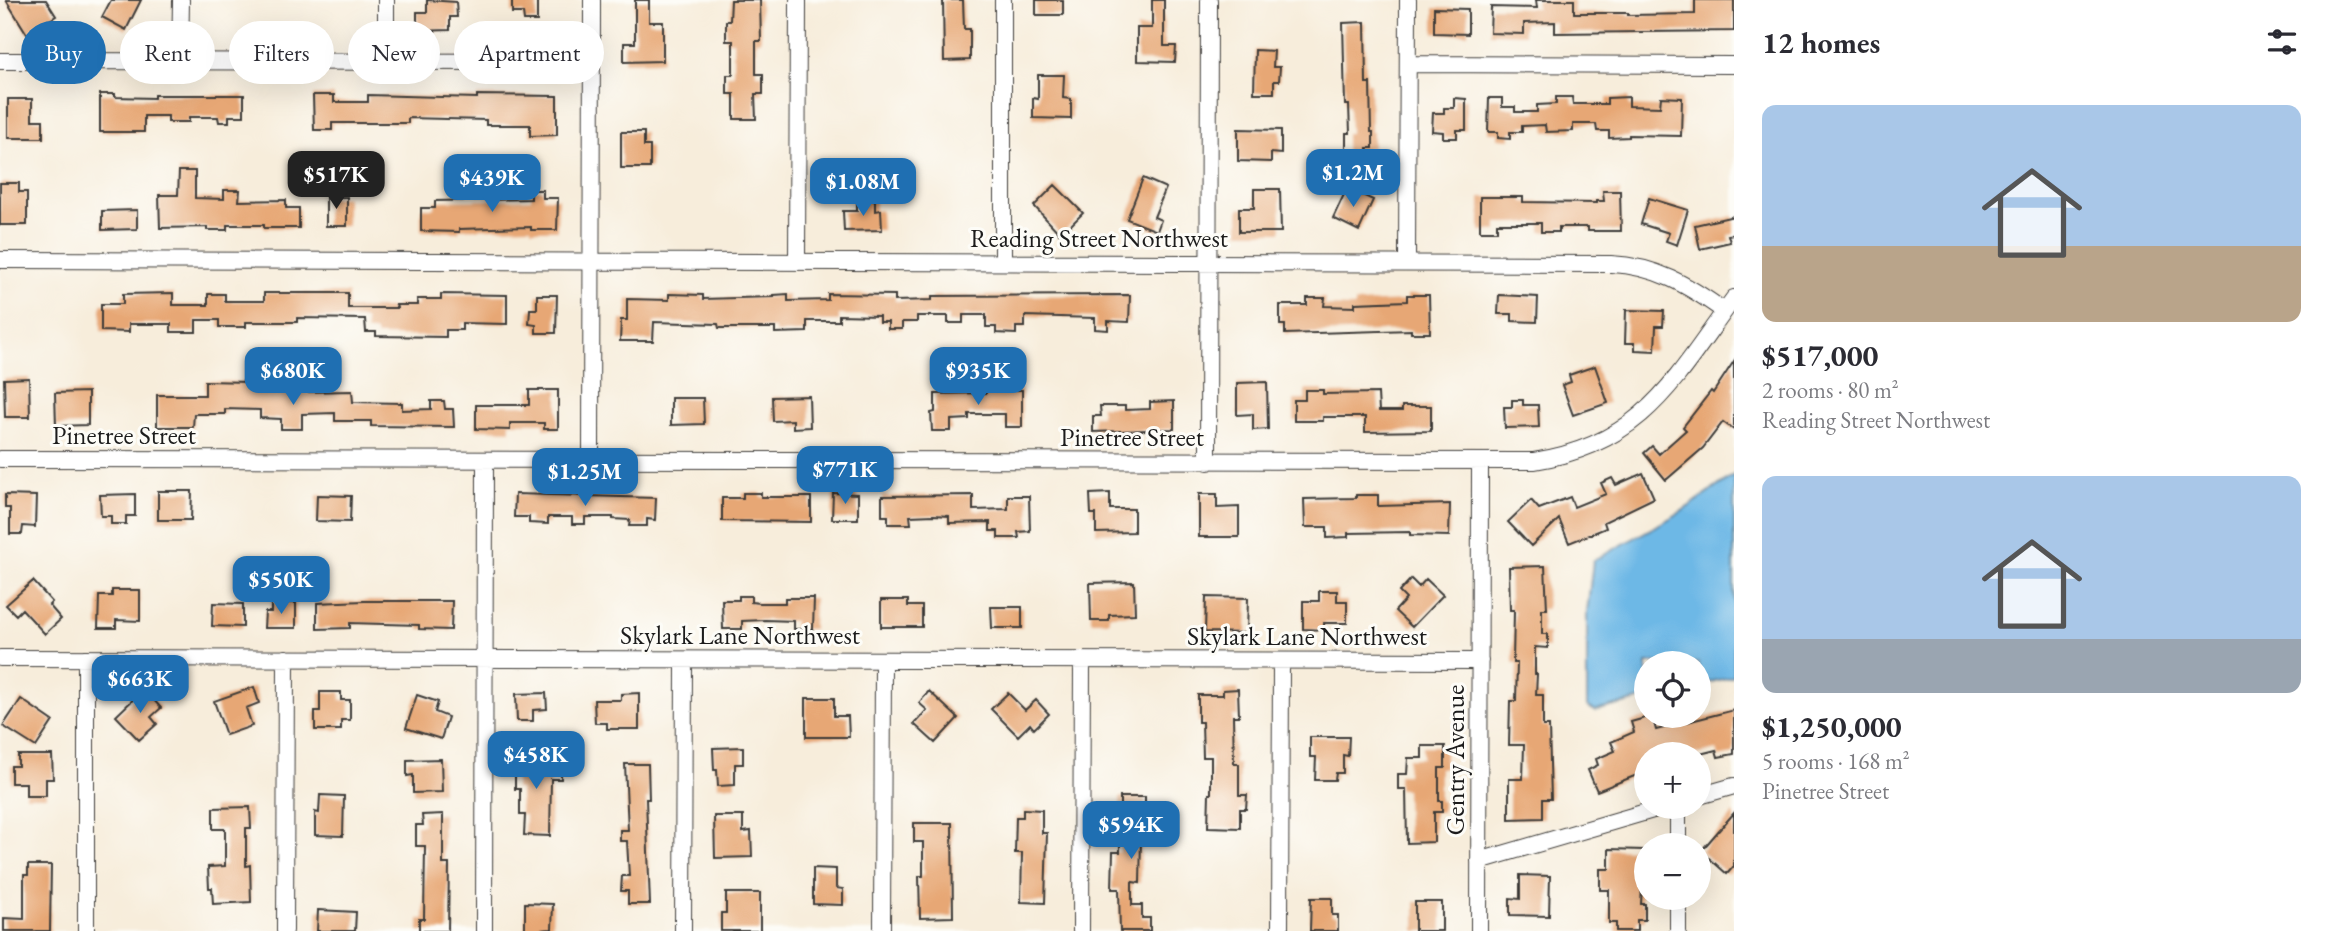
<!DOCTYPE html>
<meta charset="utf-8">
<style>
:root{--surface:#fff;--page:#f7f7f7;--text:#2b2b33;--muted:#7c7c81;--accent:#1f6fb2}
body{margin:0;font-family:"EB Garamond",serif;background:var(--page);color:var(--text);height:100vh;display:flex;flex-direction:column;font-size:26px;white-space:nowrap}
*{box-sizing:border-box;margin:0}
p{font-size:23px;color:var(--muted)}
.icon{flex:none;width:38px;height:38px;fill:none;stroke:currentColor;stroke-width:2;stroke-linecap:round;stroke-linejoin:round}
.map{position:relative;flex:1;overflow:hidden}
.sheet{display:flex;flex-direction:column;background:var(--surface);width:595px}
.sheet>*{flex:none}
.top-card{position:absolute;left:21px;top:21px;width:665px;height:63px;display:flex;gap:14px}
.fabs{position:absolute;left:1634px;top:651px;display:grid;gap:14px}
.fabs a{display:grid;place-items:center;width:77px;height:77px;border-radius:50%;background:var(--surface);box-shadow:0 7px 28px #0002;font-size:35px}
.price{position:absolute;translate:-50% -60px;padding:0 16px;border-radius:14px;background:var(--accent);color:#fff;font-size:23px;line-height:46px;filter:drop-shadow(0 2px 4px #0008)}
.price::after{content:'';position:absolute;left:50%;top:42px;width:21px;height:16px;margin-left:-10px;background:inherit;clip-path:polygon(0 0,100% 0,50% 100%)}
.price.active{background:#222;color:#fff}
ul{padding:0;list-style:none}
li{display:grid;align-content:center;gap:14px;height:371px;padding:0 28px}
li span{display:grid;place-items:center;height:217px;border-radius:14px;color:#555}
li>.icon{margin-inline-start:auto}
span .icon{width:126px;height:126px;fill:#fffc;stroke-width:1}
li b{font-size:30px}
h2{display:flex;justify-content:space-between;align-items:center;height:84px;padding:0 28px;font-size:30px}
.pill{padding:0 24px;border-radius:32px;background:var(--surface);box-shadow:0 7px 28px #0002;font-size:24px;line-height:63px}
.pill.active{background:var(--accent);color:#fff}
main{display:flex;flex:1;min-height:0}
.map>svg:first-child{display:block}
.water{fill:#6db8e6;stroke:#446a81;stroke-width:2}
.building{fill:#e7a775}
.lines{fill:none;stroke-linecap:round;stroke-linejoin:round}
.minor-casing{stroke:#3d3b39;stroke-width:18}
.minor{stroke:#fff;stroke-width:16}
.labels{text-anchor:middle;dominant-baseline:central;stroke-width:6;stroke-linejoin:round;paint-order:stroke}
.street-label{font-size:26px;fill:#1c1c1c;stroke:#fdfcf7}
</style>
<main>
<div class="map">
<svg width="1734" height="931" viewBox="0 0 1734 931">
<rect width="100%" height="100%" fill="#fdfcf7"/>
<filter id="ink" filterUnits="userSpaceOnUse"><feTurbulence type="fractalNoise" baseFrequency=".0143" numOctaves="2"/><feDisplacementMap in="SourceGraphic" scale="14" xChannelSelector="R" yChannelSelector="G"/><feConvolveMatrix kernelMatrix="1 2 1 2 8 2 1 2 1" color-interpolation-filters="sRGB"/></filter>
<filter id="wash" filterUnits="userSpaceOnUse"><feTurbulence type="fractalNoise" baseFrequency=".00686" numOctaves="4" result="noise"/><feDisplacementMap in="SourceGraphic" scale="28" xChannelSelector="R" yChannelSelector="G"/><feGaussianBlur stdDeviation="1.57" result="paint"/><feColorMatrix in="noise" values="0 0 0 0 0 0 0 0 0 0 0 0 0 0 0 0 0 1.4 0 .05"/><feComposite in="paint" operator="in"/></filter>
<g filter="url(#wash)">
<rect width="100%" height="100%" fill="#f7eddb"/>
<path class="water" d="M1734,475V676L1699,685V663H1647V698L1595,711L1587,706V612L1593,561L1681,512Z"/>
<g id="blocks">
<path class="building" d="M6,0H46L56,16L27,34Z
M111,0H141L126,30L102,17Z
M427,0L456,2L457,17H450V30L417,31V12H427Z
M512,0H537V21H524L523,13H512Z
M635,0H649V22H663V61L624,62V43H635Z
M731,0H760L761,41H756V74H763V94H755L756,119H734V94H727V75H733V41H726V21H730Z
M943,0H963L964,29H970V60L944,61Z
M1036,0H1063V15H1036Z
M1152,0H1164V46H1176L1175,62L1137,61V28H1152Z
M1536,0H1574V13H1628V15L1695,14V0H1734V31L1555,33V22L1524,23V34L1490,33L1491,7L1537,8Z
M1434,8L1468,9V34L1434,33Z
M1365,22L1366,83H1370L1371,132H1373V148H1367L1368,170H1346V133H1350L1349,105H1345L1343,23Z
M1255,50L1274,51L1273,67H1280L1279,81H1274V93H1254Z
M1038,75H1064L1063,98L1071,99V119L1033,118V98L1038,99Z
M100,94H115V97L154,98V95H244V116H229V122H219L218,117H189V122H168V116H144V132H100Z
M313,95H334V102H368V95L477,98V95L557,96V135L530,136V125H486V120L408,118V123H332V130H314Z
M1556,97H1572L1573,104H1607V98L1629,97V106L1660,107L1661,97L1682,98L1681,136L1629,135V137L1609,138V131H1597L1596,124H1573V131L1546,132L1545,125L1522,126V132H1510V139L1498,138V132H1488L1489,98H1502V107H1515V112H1537V105L1556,104Z
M1454,98L1466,99V130H1457V138H1443V132L1432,131L1433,113H1444V108H1454Z
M8,99H32V120H43V138H8Z
M1238,129L1281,130V154L1271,153V162L1238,161Z
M621,132H644V146H650V168H621Z
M179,171H195V198L224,199V190H240L239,201L286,200V208H299V228H264V225H227V230H207V227L160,228L159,195H178Z
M1143,178L1166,188L1154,217L1161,220L1157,231L1127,219Z
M0,183H19V192H27V225H0Z
M1055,185L1083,213L1061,235L1034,206Z
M1347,188L1373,200L1359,231L1333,218Z
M1254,189H1280L1281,232H1239V208H1254Z
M531,190H543V198H558L557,230H531V227L459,229V232L421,231V208H435V201L531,199Z
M1603,191H1620L1621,231H1588V227H1559V232H1541V223H1497V231H1480V197H1523V202L1596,203V201H1604Z
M326,197H347V226H326Z
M1649,198L1688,210L1677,245L1666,241L1669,233L1641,224Z
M857,200H875V211L881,210L882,230L844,231L843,211H857Z
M137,210V229L102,230V211Z
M1734,216V234L1728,235L1730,242L1700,249L1695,225Z
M173,293V305H208V294H225V301H264V293H348V308H397L396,305H418L417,299H441V294L507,295V324L462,323V330H446V337L376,336V332H366L365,319L297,318V322H246V327H219V320H196V332H171V324H129V332L101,331V304H123V294Z
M669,294L703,295V299L774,297V295L788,294V301L828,300V294L895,295V301L932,300V296L1130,295L1129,322L1108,321V330L1095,329V318L1025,316V327H1016V334L996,333V327H986V315H963V323H948V316H917V322H902V329H888V322H879V316L839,315V321H807V332L775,333V328H719L718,324L654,322L653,341H620L621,320H627V299L669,300Z
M537,295H557L556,333H536V325L529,324L530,309H537Z
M1407,295H1429L1430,333H1411V330L1285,334V325H1280V305H1307V298H1325L1324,306L1355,307V303L1407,301Z
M1499,295L1538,297L1537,322L1512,321V314H1498Z
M1626,310L1664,311L1663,326H1656L1655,351L1635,350V343H1625Z
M1734,361V430L1723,422L1703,448L1666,480L1644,453L1652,446L1659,454L1686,430L1683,427L1711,391L1713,393Z
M1595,366L1608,403L1573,415L1562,385L1571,382L1569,375Z
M29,378L30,417H5L4,379Z
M205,381L248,382V387L303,388V392L352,391L353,402L402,403V410L431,409V401H444L445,409H453L454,427L371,426V421H335V413L302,414V429H281V419L260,418V410L225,409V414H194L193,427H157V395H205Z
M1267,382L1268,429L1253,430V414L1237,415V383Z
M986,385L1006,386V390H1022V427H1005V414H969V419L951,420V431H932L931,413L935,412V394L986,393Z
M529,390H558V429H544V423H510V430L476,429V405H529Z
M1305,390H1323V394L1378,393L1379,411H1402V406H1431V431L1365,432V417H1323V421H1294V400H1305Z
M88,392V425L56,426L55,393Z
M809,396L810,427L793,428V420L773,421L772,397Z
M671,398H703L704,424L671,425Z
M1512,400H1523V405H1538L1539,427L1505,428L1504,407H1512Z
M1174,401V429L1093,432V416H1101L1100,406H1125V410L1150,409V402Z
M1643,473L1654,498L1604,522L1606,528L1569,543L1559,519L1531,546L1508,522L1531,500L1539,509L1570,497L1574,507L1606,494L1601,483L1612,478L1616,485Z
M158,491H192L191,520H158Z
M743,493H761V497H811V522L722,521V498H743Z
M833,493L858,494V519H832Z
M1110,493V509H1134V532L1096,533V514H1091L1090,494Z
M135,494V516H126V524H111V516H101L100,495Z
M515,494L656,498L655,520L647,519V526H629L630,520L613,519V517H585V524H572V517H548V524L529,523V517H514Z
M1199,494H1217V508L1239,507V537H1199Z
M5,495L36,496L35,527L23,526L22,534H10V508H5Z
M317,495L351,496L350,522L316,521Z
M973,495V510L1008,509V496H1029L1030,531L1018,532L1019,538H998V531H990V522L949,523V516L934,515L910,516L911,524H888V516H882V496Z
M1356,495H1378V506L1450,504L1449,536L1410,535V532L1348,533V537L1327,538V527H1305L1304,499L1356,498Z
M1545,566L1547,609H1542V634H1548V648L1535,647V674H1537L1536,695H1543V726H1549L1551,799H1543V818L1509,819V779H1523L1524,745H1509L1510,701H1516L1517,663H1513L1514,610H1510L1509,567Z
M1411,579L1419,587L1426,579L1443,595L1412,627L1395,611L1406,599L1399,592Z
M33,581L52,602L49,605L61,619L45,634L22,609L16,615L6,605Z
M1134,582L1135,614L1109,615V621H1091L1090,583Z
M112,590H140V621L116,620V628H98L99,596H112Z
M1319,591H1337V601H1347V623H1324V630L1303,629V601H1319Z
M739,596H751V602L760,603H785V598H814L813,629H794V621L765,620L742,621V629H723L722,600H739Z
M1206,597L1248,598L1247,633L1205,632Z
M881,600H908V606H922V627H881Z
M364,601H452L451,630L419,629V625L350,623V628L317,629V603Z
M213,603L243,604V627L212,626Z
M271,603H296V628H264L265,612H271Z
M991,607H1022V628H992Z
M254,687L259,703L246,708L252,726L226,735L214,701Z
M144,689L161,708L151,717L157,724L139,740L116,716Z
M1238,689L1239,716H1233L1234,764H1239V795H1247L1246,809H1240V828L1208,827L1209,794H1211V757H1203L1202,722H1198V695H1223V690Z
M929,691L958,718L935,743L914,724L927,710L919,703Z
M320,692H341V700H350V720H341V730H315V711H320Z
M546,693L547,709L533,710V721H517L516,694Z
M639,693V729H607V723H595L594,700H621V694Z
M1008,693L1025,710L1036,700L1049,714L1034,729L1030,724L1018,736L991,709Z
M417,695L438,702L435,712L448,717L441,739L406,728Z
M806,698H834V716H848L849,737H806Z
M21,699L53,721L36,747L3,726Z
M1734,710V754L1718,757L1716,750L1700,754H1647V771L1597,791L1588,770L1598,765L1596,759L1615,751L1611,742L1634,732L1631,722L1652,716L1656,730Z
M1310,737H1349L1348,756L1343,755V773H1336L1335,780H1315L1316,757H1310Z
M1422,746H1445V768H1439V801H1442V812H1434V842L1407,843L1406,789H1398V774H1407L1408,758H1422Z
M743,747V764H735V785L718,786L717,770H714L713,748Z
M541,749V756H550V765H561V779H551L550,836L524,835L525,815H520V789H515V775L520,774V750Z
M18,755H52L53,779H46V796H26V783H11V766H18Z
M441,759L442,792L413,793V775L407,776V760Z
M625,764H648L649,799H646L650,904H628V891H621L622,876H629L627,841H620V830H628Z
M320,795L344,796L343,836L315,835V812L319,813Z
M1120,797H1145V811H1153V825H1145V838H1141L1140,883L1132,882V905H1142V918H1150V931H1120L1119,889H1112L1113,852H1120Z
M250,807L251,828H246V866L250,865L251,902L213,904L212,888H209L208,867L225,866V829H213V808Z
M1023,809L1042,810V833H1047L1045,903L1021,902L1022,853H1015L1016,817H1023Z
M1734,813V866L1727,874L1701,851Z
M443,814V864H449L448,931H419V919H424L425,846H416V825H423L422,815Z
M714,816H743V832L751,831L752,857L715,858Z
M914,823H952L953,917L920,918L919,876H923V842H914Z
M1609,849L1644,850L1641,904H1645V920H1637V931H1616V923H1609V890H1600V869H1609Z
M28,865H51L50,931H4V918L24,919V875H28Z
M813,868L836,869V888L843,889V905L813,904Z
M1520,875L1550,876L1549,916L1510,915V898L1520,899Z
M726,893H760V931H721V913H726Z
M1311,898H1332V915H1338V931H1310Z
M1415,902H1442V931H1415Z
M525,903L553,904L552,929L525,931Z
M318,910L356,912L355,931H317Z"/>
</g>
</g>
<g filter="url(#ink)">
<use href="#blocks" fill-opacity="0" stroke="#3d3b39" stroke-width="2"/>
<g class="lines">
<defs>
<path id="minor" d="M0,61L592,62
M180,61L181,0
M386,62V0
M1408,64L1734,65
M0,260L1611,264C1656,266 1688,285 1724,311
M797,262L798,0
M1003,262V0
M1407,263L1408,0
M0,459L1534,461C1643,444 1674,380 1734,298
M591,460L592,0
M1208,462L1209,0
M0,658L1480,661
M1699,796L1734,786
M1678,845V807
M1479,861L1663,807
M86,931V658
M285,931L286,658
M484,931L485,460
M683,931L684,660
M882,931L883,660
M1081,931L1082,660
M1280,931L1281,661
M1479,931L1480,462
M1678,931V898"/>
</defs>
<use href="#minor" class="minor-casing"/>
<use href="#minor" class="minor"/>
</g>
</g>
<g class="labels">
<g class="street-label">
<text x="1099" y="238">Reading Street Northwest</text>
<text x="124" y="435">Pinetree Street</text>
<text x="1132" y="437">Pinetree Street</text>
<text x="740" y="635">Skylark Lane Northwest</text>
<text x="1307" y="636">Skylark Lane Northwest</text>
<text transform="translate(1455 760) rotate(-90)">Gentry Avenue</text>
</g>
</g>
</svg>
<div class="fabs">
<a><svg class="icon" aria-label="locate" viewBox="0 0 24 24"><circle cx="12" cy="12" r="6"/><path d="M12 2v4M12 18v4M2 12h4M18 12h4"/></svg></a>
<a>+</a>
<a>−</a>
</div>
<b class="price" style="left:1353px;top:209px">$1.2M</b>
<b class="price active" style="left:336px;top:211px">$517K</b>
<b class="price" style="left:492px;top:214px">$439K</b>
<b class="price" style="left:863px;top:218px">$1.08M</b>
<b class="price" style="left:293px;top:407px">$680K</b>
<b class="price" style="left:978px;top:407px">$935K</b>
<b class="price" style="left:845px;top:506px">$771K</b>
<b class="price" style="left:585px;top:508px">$1.25M</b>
<b class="price" style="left:281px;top:616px">$550K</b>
<b class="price" style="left:140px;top:715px">$663K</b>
<b class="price" style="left:536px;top:791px">$458K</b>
<b class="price" style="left:1131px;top:861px">$594K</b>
<div class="top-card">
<a class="pill active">Buy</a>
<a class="pill">Rent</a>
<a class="pill">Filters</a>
<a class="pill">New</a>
<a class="pill">Apartment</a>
</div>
</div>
<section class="sheet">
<h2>12 homes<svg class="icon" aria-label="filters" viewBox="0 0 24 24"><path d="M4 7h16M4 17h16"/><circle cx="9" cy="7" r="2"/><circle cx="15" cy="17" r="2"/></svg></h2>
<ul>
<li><span style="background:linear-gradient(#a9c7e8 65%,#b9a48a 0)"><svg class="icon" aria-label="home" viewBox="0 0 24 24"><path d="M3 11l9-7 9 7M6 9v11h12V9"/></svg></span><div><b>$517,000</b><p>2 rooms · 80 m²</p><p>Reading Street Northwest</p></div></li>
<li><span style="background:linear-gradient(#a9c7e8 75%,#9aa5b1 0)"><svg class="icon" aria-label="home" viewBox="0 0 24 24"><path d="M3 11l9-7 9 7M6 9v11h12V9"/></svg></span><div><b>$1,250,000</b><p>5 rooms · 168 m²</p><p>Pinetree Street</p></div></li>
</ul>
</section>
</main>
